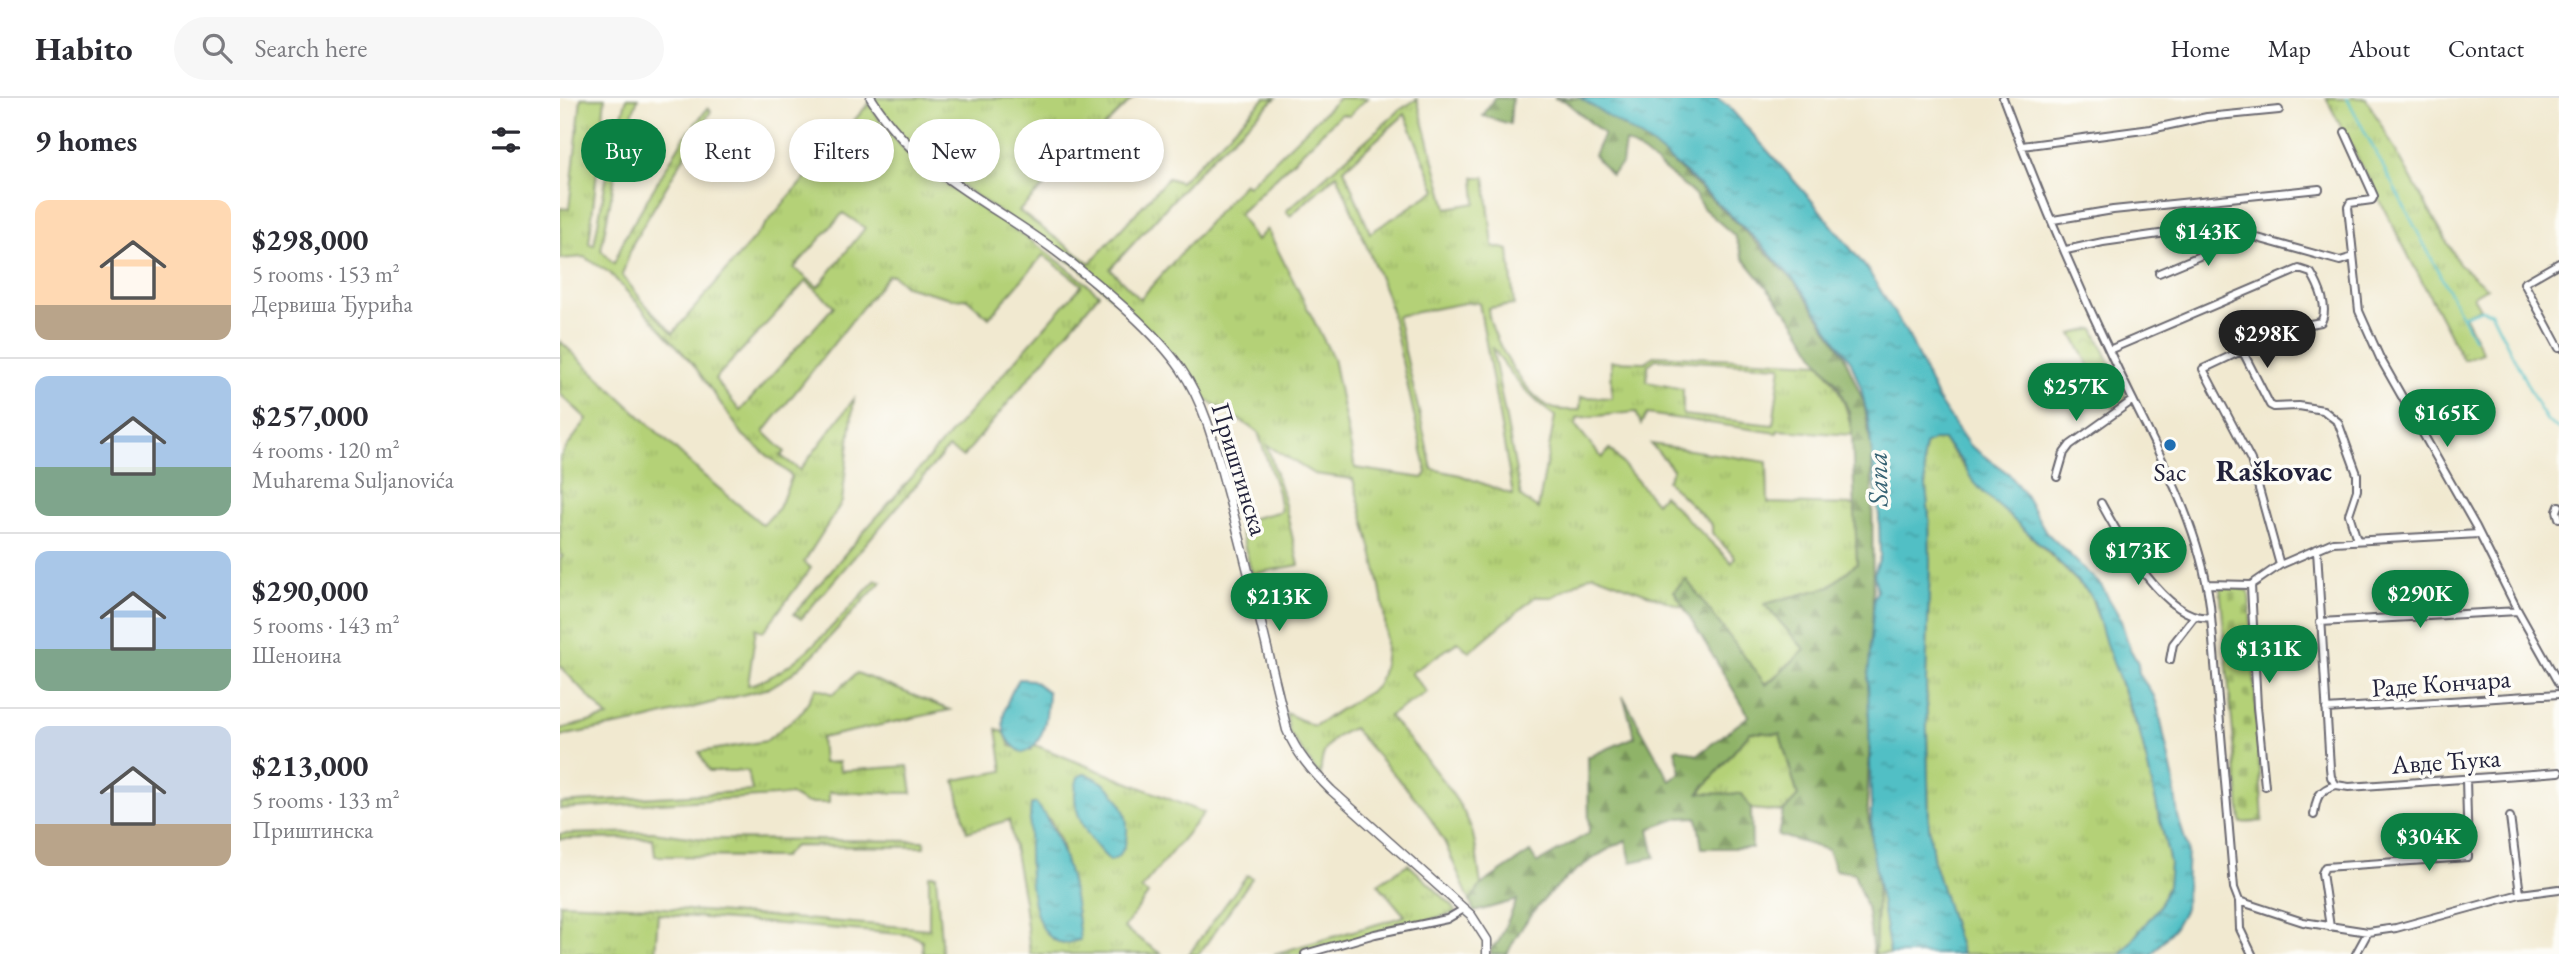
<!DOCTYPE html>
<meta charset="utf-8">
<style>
:root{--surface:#fff;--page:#f7f7f7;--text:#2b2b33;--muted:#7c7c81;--line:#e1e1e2;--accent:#0b8043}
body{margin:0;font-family:"EB Garamond",serif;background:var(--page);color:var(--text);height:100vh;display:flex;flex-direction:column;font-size:26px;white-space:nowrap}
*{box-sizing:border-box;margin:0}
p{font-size:23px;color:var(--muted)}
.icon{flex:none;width:38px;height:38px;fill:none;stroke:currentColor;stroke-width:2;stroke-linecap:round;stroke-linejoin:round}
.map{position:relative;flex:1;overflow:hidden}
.details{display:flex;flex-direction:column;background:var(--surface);width:560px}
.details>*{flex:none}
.banner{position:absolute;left:21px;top:21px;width:665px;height:63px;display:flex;gap:14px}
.price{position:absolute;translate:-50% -60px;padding:0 16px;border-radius:24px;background:var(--accent);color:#fff;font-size:23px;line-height:46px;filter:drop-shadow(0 2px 4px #0008)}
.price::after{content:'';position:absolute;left:50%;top:42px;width:21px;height:16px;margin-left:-10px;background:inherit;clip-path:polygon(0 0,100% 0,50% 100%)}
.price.on{background:#222;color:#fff}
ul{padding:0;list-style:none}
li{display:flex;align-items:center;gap:21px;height:175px;padding:0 35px}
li+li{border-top:2px solid var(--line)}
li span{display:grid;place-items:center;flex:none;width:196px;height:140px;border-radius:14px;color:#555}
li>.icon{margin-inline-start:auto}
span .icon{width:84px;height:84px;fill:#fffc;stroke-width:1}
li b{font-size:30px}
h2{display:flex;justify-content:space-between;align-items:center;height:84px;padding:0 35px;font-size:30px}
.chip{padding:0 24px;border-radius:32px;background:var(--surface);box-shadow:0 4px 10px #0003;font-size:24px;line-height:63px}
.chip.on{background:var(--accent);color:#fff}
header{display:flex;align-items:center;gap:42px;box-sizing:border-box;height:98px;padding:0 35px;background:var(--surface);border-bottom:2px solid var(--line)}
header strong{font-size:33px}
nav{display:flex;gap:38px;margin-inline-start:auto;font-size:24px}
.search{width:490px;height:63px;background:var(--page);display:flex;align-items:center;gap:18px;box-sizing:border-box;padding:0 24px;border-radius:38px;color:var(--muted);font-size:26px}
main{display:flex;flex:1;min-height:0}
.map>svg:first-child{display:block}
.grass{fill:url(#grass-tufts);stroke:#6b7a59;stroke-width:2;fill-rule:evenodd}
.forest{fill:url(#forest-firs);stroke:#586a52;stroke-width:2}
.cemetery{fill:url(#cemetery-stones);stroke:#6b7a59;stroke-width:2}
.park{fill:url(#park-crowns);stroke:#6b7a59;stroke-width:2}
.water{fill:url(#water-ripples);stroke:#3a7080;stroke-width:2}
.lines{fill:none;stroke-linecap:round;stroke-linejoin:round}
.stream{stroke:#51bfc5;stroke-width:2.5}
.minor-casing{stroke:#6a686f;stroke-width:10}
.tertiary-casing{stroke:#6a686f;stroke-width:11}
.minor{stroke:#fff;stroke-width:6}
.tertiary{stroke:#fff;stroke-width:8}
.poi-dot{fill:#1f6fb2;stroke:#fdfcf7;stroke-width:2.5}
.labels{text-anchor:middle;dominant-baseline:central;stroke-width:7;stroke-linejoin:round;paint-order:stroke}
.street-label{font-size:26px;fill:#22223b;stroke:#fdfcf7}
.poi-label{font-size:26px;fill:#22223b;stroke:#fdfcf7}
.water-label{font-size:28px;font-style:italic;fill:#356172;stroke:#fdfcf7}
.quarter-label{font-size:30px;font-weight:bold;fill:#22223b;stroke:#fdfcf7}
</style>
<header>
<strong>Habito</strong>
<div class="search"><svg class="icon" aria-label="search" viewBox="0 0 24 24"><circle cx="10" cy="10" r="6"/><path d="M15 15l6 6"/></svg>Search here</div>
<nav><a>Home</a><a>Map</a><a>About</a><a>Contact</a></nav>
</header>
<main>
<section class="details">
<h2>9 homes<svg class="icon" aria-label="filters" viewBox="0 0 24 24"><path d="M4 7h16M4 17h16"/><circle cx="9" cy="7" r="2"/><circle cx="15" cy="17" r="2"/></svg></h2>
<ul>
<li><span style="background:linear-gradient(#ffd9b3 75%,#b9a48a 0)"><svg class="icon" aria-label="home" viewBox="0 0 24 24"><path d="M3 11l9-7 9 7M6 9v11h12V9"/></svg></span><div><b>$298,000</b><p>5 rooms · 153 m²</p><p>Дервиша Ђурића</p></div></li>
<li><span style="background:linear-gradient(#a9c7e8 65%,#7fa58c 0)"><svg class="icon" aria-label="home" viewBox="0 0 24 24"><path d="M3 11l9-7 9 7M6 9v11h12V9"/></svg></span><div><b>$257,000</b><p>4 rooms · 120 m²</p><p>Muharema Suljanovića</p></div></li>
<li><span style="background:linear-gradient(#a9c7e8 70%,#7fa58c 0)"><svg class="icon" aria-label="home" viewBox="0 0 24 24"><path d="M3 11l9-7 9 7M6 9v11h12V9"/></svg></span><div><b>$290,000</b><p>5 rooms · 143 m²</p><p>Шеноина</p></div></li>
<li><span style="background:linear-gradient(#c9d6e8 70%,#b9a48a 0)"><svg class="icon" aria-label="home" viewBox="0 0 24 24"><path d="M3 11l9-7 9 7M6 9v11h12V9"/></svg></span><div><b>$213,000</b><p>5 rooms · 133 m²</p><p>Приштинска</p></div></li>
</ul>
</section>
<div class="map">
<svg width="1999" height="856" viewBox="0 0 1999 856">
<defs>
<pattern id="grass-tufts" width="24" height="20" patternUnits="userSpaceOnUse" patternTransform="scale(1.75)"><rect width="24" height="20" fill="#b4d177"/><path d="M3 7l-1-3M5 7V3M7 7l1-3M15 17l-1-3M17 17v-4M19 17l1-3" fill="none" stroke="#9ab368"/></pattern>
<pattern id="forest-firs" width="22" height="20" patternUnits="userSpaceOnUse" patternTransform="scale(1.75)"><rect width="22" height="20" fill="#8fb368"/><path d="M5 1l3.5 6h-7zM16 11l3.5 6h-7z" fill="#749157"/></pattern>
<pattern id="cemetery-stones" width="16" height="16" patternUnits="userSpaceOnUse" patternTransform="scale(1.75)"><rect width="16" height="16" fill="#b4d177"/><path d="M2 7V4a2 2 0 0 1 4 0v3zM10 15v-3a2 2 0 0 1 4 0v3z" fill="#9ab368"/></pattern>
<pattern id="park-crowns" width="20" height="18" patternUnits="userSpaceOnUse" patternTransform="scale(1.75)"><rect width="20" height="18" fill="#b4d177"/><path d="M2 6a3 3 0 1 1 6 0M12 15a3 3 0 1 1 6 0" fill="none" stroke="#9ab368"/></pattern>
<pattern id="water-ripples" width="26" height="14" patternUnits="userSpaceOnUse" patternTransform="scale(1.75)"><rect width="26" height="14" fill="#51bfc5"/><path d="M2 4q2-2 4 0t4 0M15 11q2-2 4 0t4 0" fill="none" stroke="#439ba1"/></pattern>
</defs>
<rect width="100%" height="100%" fill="#fdfcf7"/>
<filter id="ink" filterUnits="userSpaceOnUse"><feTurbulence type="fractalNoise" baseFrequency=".0143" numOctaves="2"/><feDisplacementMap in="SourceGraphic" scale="14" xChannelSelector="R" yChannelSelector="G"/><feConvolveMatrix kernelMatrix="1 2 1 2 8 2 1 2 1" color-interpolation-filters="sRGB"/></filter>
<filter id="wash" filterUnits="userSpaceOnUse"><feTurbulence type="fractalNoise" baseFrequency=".00686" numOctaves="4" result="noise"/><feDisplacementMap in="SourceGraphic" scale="28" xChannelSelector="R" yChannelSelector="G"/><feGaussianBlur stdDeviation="1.57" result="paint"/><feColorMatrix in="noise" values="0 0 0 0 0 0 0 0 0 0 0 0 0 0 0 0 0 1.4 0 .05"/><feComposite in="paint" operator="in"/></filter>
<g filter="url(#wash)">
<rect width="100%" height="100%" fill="#f1e9d0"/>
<path class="grass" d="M21,0H45L29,146L34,147L51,55L67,0H78L60,52L41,152L54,166L65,139L123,41L148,10L151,13L73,145L62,177L85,206L113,235L309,5C340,61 396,95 449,128C480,148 510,171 539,196L403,359L388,350L241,521L234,516L307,430L522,187L483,157L429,220L406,200L394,201L345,188L333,177H328L204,334L225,354L221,358L240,372L294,301L282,404L244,464L251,470L203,534L196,530L188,587C234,578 283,515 316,482L321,484L253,557L229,578L209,590L77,624L0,638V631L48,619L0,568V461L3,458L0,457V359L27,321L0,296V243L143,377L203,427L219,410L232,378L183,337L133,266L50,175L24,159L0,161V110L9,111ZM283,115L305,130L258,189L234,170ZM246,183L274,208L180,313L155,281Z
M312,0H573L459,113L530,165L608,80L620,84L705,0H716L651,60L550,171L580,201L684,85L688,88L779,0H807L789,18L781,16L679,116L696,143L707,131L773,260L795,370L863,380L867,375L828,200L777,76L730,118L726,113L841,11L857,1L887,110L916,105L914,79H925L933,148L949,152L954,207L928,210C929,237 965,299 992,310C1000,313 1012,312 1020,312L1021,299L1052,300L1051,263L1085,264L1095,257L1260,265C1278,287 1288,308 1292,337L1218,332L1217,335L1087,316L1081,326L1076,314L1017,320L1016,328L1042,360L1050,351L1096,405L1103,397L1172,465L1175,459L1152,435V427L1107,383L1113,371L1091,346L1207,364L1208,405L1295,407L1297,465L1269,489L1205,506L1245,552L1205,587L1126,482L1114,493L1125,510L1033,476L992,499H975L909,554L898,544L851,575L867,594L829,618C852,645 903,701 912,733C917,750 918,770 921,787L910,803L885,745L864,710L793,630C769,640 759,654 761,680L729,634L726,615L754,628L815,590C845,547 805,430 793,381L754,376L707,347L722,395L739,467L692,476L678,424L721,413L718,395L698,334L636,295L614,259L528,177L357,56ZM845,16L876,92L810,135L784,71ZM910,204L919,205L953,397L900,377L872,371L837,218ZM932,249C952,278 966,297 995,318L978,411L961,399ZM1096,261L1221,268L1213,327L1123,317V291L1087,284L1088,267Z
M1766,0H1806L1900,167L1927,190L1913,198L1920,210L1904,217L1923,255L1903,262Z
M1374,342H1383C1401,363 1413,386 1435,403L1530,496L1573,621L1580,635L1610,765L1608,788L1599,809L1561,856H1402L1374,766L1369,729L1366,584L1370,465L1369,418L1363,359L1365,347Z
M297,575L390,612L261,640L263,665L279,664L280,673L348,668L352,695L269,694V705H245L231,697L0,711V705L192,693L188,673H149L139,654L206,643L242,614L256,590L273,596Z
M437,631L445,635L450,648L471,652L475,647L644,715L581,791L588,796L564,830L601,856H470L464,803L449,722L407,734L395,682L443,673ZM471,707L491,723L501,744L517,817L469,763Z
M1191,633L1220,636L1238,699L1223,714L1191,711L1182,696H1139Z
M93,734L144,741L364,743L365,749L234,748L223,759L95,758L93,740L0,741V736Z
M848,766L893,808L895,815L739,856H714L845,818L818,786Z
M1318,773L1334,856H1315Z
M369,777H376L382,856H363L362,842L351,837L98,816L95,856H0V805L92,809L369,831Z
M687,777L692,780L639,856H629Z"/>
<path class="forest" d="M934,0H952L950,26L923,18Z
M994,0H1025L1059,19L1100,53L1178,126L1237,186L1283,255L1304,305L1312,354L1313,558L1307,710L1318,773L1315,856H1313L1308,815L1294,775L1275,772L1268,752L1218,737L1223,714L1238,698L1220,636L1190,634L1139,695L1182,696L1191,711L1192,750H1142L1137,719L1119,720L1089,731L1095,759L1071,764L1066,742C1015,767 972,804 947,856H931V850L939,843L957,802L914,814L910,803L921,787L970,754L977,765L1029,735L1028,659L1075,639L1063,598L1110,683L1121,674L1115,652L1118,650L1137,657L1189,618L1114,493L1126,481L1206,587L1245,552L1204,506L1269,489L1297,465L1292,337L1289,314L1276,284L1260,265L1234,223L1183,160L1175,138L1143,110L1135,97L1084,55L1065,44L1062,66L1051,77L1034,57L1044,36L1005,3Z"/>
<path class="cemetery" d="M1660,489H1674L1689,493L1703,723L1681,725Z"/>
<path class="park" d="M1534,231L1566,298L1565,302L1552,310L1512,236Z"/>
<path class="water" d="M1020,0H1157L1168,8L1253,104L1308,172L1349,239L1378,302L1409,347L1449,376L1465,397L1486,434L1541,487L1560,520L1570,551L1578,565L1579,576L1594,598L1598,610L1613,679L1618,719L1628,751L1625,811L1615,829L1592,856H1561L1599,809L1608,788L1610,765L1580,635L1546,546L1534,504L1529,495L1491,456L1423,394L1412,382L1401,362L1383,342H1374L1365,347L1363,359L1369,418L1370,465L1366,584L1369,729L1374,766L1402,856H1330L1312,749L1308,581L1314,500L1317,493L1314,476L1320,458L1319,418L1308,321L1301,290L1291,264L1240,189L1200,145L1127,76L1091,46Z
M459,581L472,582L488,594C487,616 486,646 463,655C432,637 443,607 459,581Z
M525,675C553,686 572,711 566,742C564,752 559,760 550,763C528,742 507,710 518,679Z
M476,705C506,743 515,794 520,842L503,846C498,844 492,841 488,837C465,813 468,739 471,707Z"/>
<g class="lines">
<path class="stream" d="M1787,0L1914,241
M1902,218L1921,211L1931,214L1979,310L1988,324L1999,331"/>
</g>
</g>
<g filter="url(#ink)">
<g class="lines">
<defs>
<path id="minor" d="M1443,0C1476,89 1514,179 1555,265C1591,342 1639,421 1650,507L1674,790L1679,803L1743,824L1808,834L1836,830L1960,796L1999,791
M1785,34L1814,98L1812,102L1790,105L1788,109L1799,213L1820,260L1916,429L1958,513L1999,586
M1462,48L1591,31L1647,19L1719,12
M1493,122L1553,112L1759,91
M1506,152L1543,144L1649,129L1665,131L1780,163L1793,159
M1999,165L1964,185L1999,250
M1599,175L1666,147L1683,137
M1549,252L1739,171L1751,175C1759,188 1769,210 1761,224L1729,230L1695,241L1685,247L1679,254L1643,271L1691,362L1720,467
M1682,252L1710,307L1714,309L1739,308L1763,312L1778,324L1797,376V392L1789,416L1797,442
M1497,379L1504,355L1510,347L1573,302
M1541,405C1559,438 1606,526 1651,519
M1999,408L1997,413L1999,420
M1647,486L1691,487L1720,467L1773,444L1919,436
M1691,487L1697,609L1705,688
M1760,524L1958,513
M1610,562L1613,546L1634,519
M1766,611L1999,596
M1776,687L1789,689L1999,674
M1754,717C1756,700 1758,692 1776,687L1771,679L1770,670L1757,452
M1950,719L1960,796
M1679,803L1680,831L1692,856
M1770,829L1762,775L1765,769L1908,759L1906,681
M745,856L815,836L887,821L904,811
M1796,856L1808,834"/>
<path id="tertiary" d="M311,0C363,83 439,106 510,164C546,193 595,233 621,271C647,309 657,357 669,400C690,477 708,555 727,632C737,656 752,673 771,692L911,817L927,842V856"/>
</defs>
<use href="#minor" class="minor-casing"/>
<use href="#tertiary" class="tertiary-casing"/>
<use href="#minor" class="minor"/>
<use href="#tertiary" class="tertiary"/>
</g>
</g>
<circle class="poi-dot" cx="1610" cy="347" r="7"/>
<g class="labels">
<g class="street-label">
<text transform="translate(680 371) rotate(73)">Приштинска</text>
<text transform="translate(1881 585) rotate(-4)">Раде Кончара</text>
<text transform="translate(1886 663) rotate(-4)">Авде Ћука</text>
</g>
<g class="poi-label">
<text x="1610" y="374">Sac</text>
</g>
<g class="water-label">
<text transform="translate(1317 381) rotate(-91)">Sana</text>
</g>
<g class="quarter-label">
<text x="1714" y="372">Raškovac</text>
</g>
</g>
</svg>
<b class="price" style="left:1648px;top:170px">$143K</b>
<b class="price on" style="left:1707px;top:272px">$298K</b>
<b class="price" style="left:1516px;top:325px">$257K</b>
<b class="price" style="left:1887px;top:351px">$165K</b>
<b class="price" style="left:1578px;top:489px">$173K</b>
<b class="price" style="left:1860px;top:532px">$290K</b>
<b class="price" style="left:719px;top:535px">$213K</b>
<b class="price" style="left:1709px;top:587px">$131K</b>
<b class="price" style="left:1869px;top:775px">$304K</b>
<div class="banner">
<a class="chip on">Buy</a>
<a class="chip">Rent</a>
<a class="chip">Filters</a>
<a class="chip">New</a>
<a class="chip">Apartment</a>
</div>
</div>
</main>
